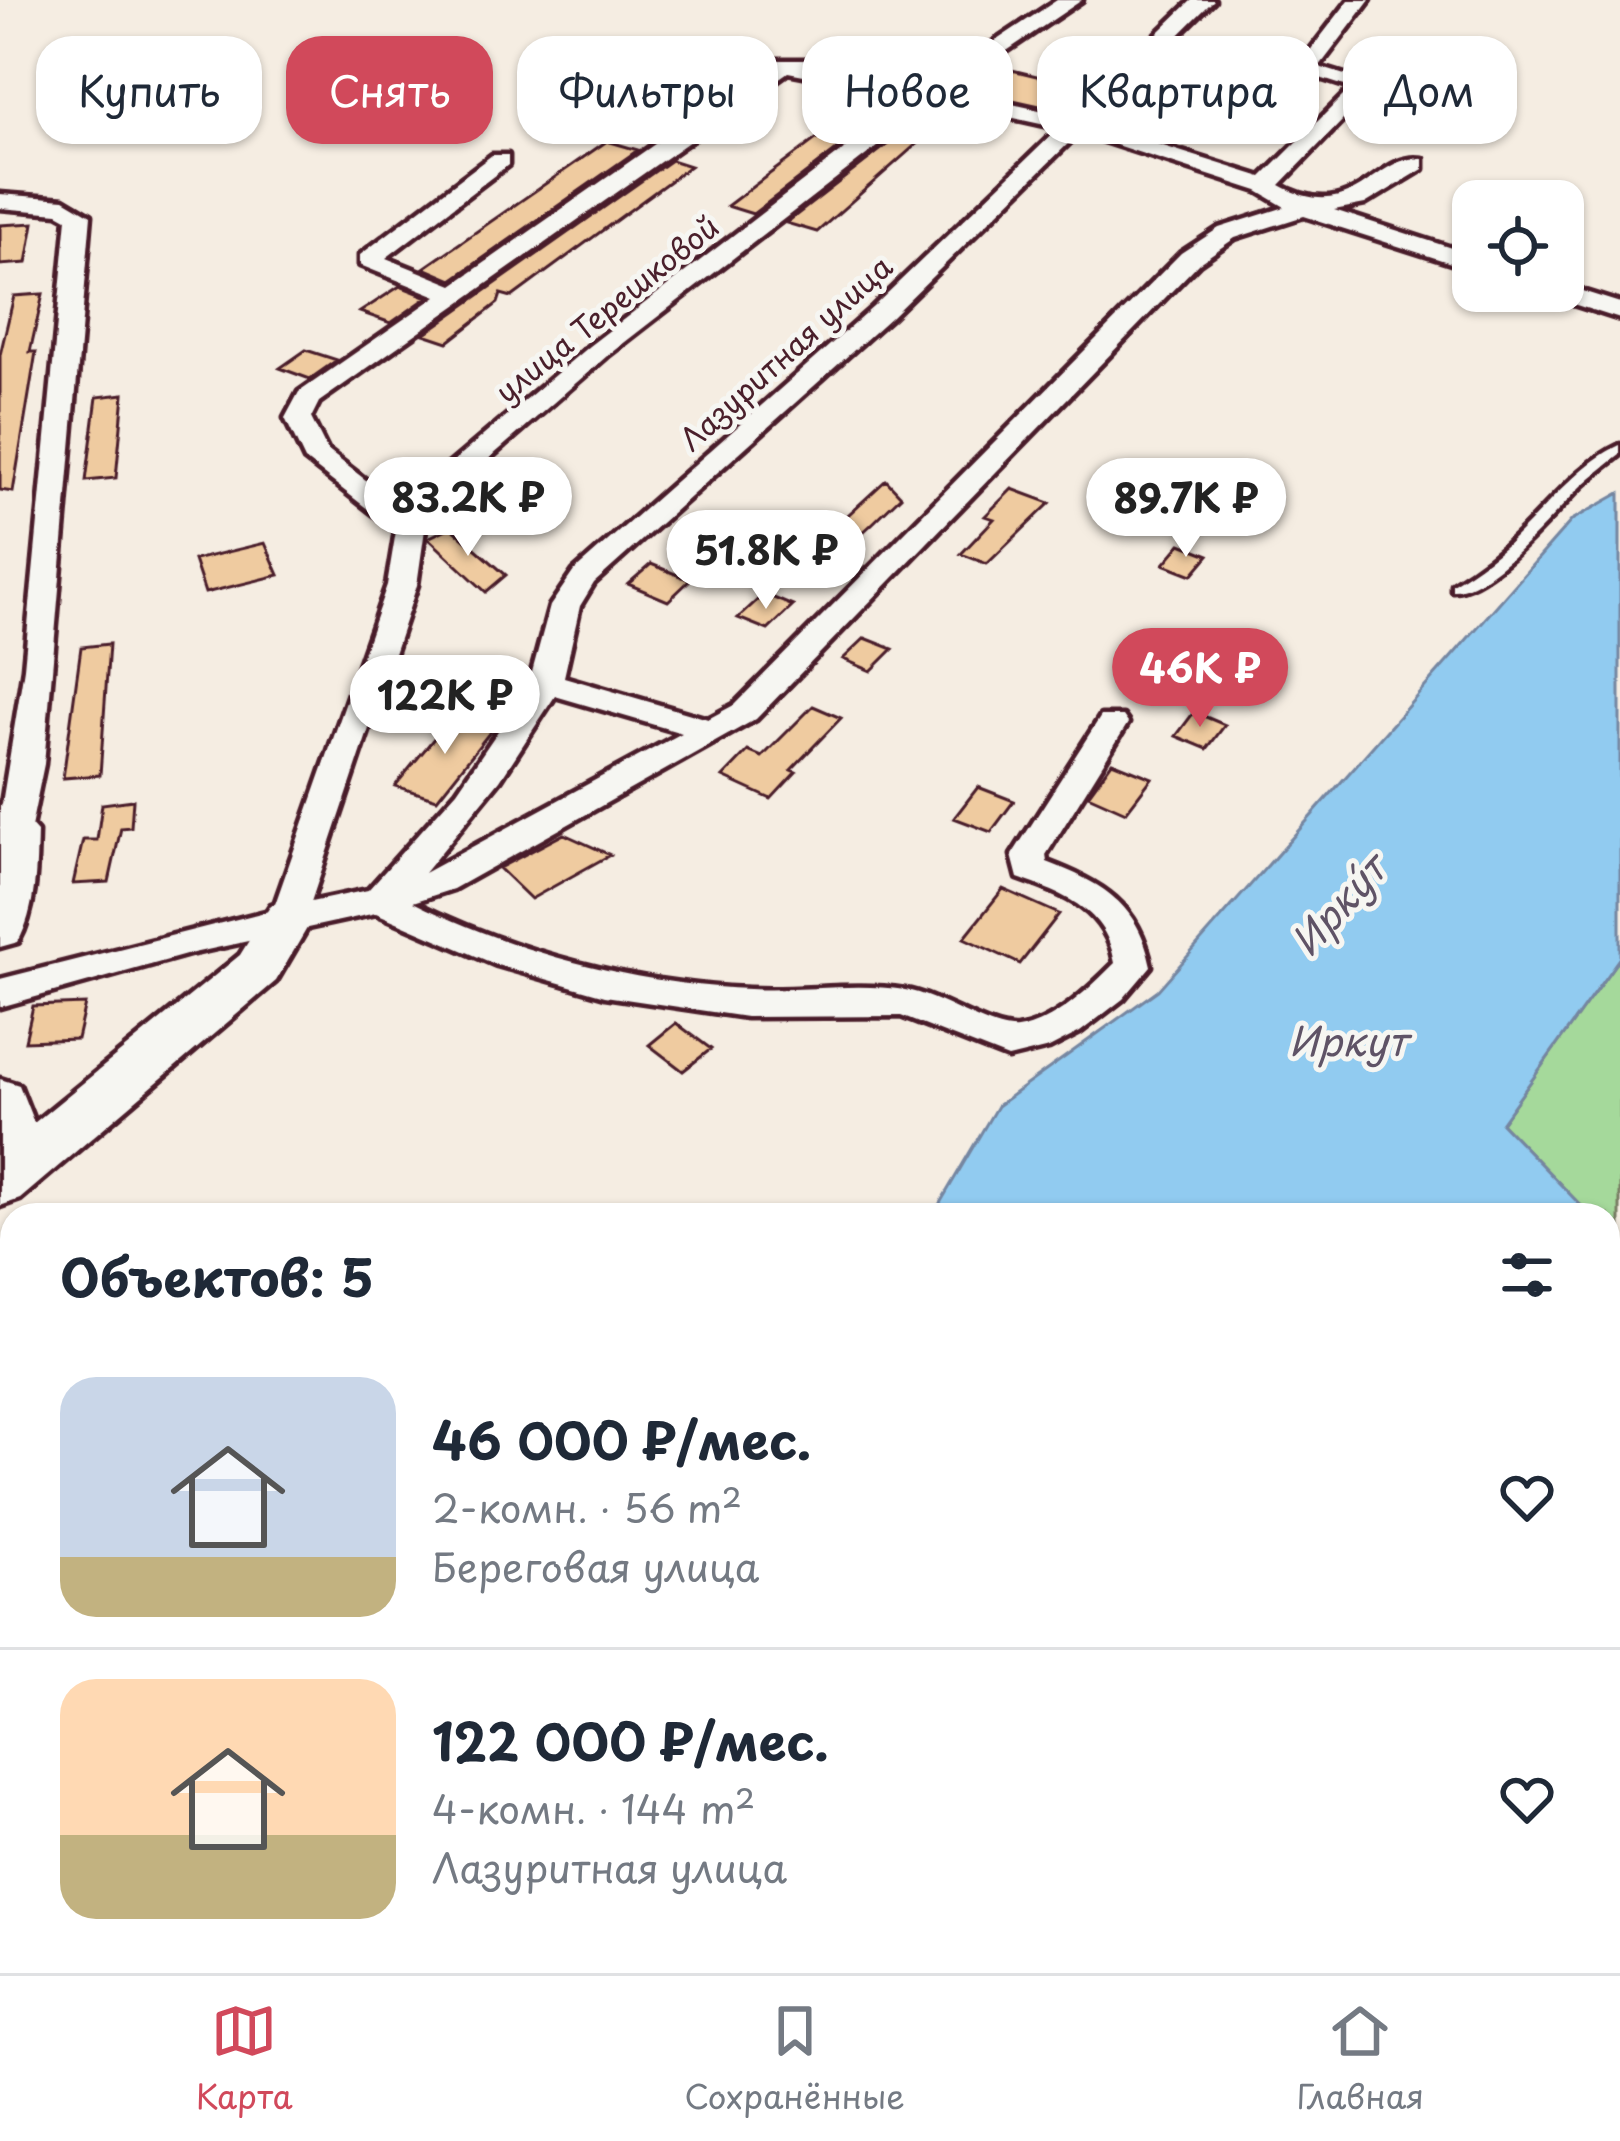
<!DOCTYPE html>
<html lang="ru">
<meta charset="utf-8">
<style>
:root{--surface:#fff;--page:#f6f6f7;--text:#1f2937;--muted:#747a83;--line:#e0e1e3;--accent:#d1495b}
body{margin:0;font-family:"Playpen Sans",sans-serif;background:var(--page);color:var(--text);height:100vh;display:flex;flex-direction:column;font-size:45px;white-space:nowrap}
*{box-sizing:border-box;margin:0}
p{font-size:39px;color:var(--muted)}
.icon{flex:none;width:66px;height:66px;fill:none;stroke:currentColor;stroke-width:2;stroke-linecap:round;stroke-linejoin:round}
.map{position:relative;flex:1;overflow:hidden}
.drawer{position:absolute;left:0px;top:1203px;width:1620px;height:771px;display:flex;flex-direction:column;background:var(--surface);border-radius:36px 36px 0 0;box-shadow:0 3px 9px #0004}
.drawer>*{flex:none}
.guide{position:absolute;left:36px;top:36px;width:1548px;height:108px;display:flex;gap:24px}
.tools{position:absolute;left:1452px;top:180px;display:grid;gap:24px}
.tools a{display:grid;place-items:center;width:132px;height:132px;border-radius:24px;background:var(--surface);box-shadow:0 3px 9px #0004;font-size:60px}
.price{position:absolute;translate:-50% -102px;padding:0 27px;border-radius:42px;background:#fff;color:#222;font-size:39px;line-height:78px;filter:drop-shadow(0 3px 6px #0008)}
.price::after{content:'';position:absolute;left:50%;top:72px;width:36px;height:27px;margin-left:-18px;background:inherit;clip-path:polygon(0 0,100% 0,50% 100%)}
.price.on{background:var(--accent);color:#fff}
ul{padding:0;list-style:none}
li{display:flex;align-items:center;gap:36px;height:300px;padding:0 60px}
li+li{border-top:3px solid var(--line)}
li span{display:grid;place-items:center;flex:none;width:336px;height:240px;border-radius:36px;color:#555}
li>.icon{margin-inline-start:auto}
span .icon{width:144px;height:144px;fill:#fffc;stroke-width:1}
li b{font-size:51px}
h2{display:flex;justify-content:space-between;align-items:center;height:144px;padding:0 60px;font-size:51px}
.tag{padding:0 42px;border-radius:36px;background:var(--surface);box-shadow:0 3px 9px #0004;font-size:42px;line-height:108px}
.tag.on{background:var(--accent);color:#fff}
.dock{display:flex;justify-content:space-around;align-items:center;height:168px;border-top:3px solid var(--line);background:var(--surface);font-size:33px;color:var(--muted)}
.dock a{display:grid;justify-items:center;gap:6px}
.dock .on{color:var(--accent)}
.map>svg:first-child{display:block}
.green{fill:#a5d99b;stroke:#787c63;stroke-width:3}
.water{fill:#91cbf0;stroke:#7586a1;stroke-width:3}
.building{fill:#efcba0;stroke:#4a1f2b;stroke-width:3}
.lines{fill:none;stroke-linecap:round;stroke-linejoin:round}
.lane-casing{stroke:#4a1f2b;stroke-width:9}
.street-casing{stroke:#4a1f2b;stroke-width:9}
.secondary-casing{stroke:#4a1f2b;stroke-width:9}
.lane{fill:#f6f6f2;fill-rule:evenodd}
.street{fill:#f6f6f2;fill-rule:evenodd}
.secondary{fill:#f6f6f2;fill-rule:evenodd}
.labels{text-anchor:middle;dominant-baseline:central;stroke-width:10;stroke-linejoin:round;paint-order:stroke}
.far-street-label{font-size:30px;fill:#4a1f2b;stroke:#f6f6f2}
.water-label{font-size:39px;font-style:italic;fill:#5f5366;stroke:#f6f6f2}
</style>
<div class="map">
<svg width="1620" height="1973" viewBox="0 0 1620 1973">
<rect width="100%" height="100%" fill="#f5ede2"/>
<filter id="ink" filterUnits="userSpaceOnUse"><feTurbulence type="fractalNoise" baseFrequency=".00833" numOctaves="2"/><feDisplacementMap in="SourceGraphic" scale="24" xChannelSelector="R" yChannelSelector="G"/><feConvolveMatrix kernelMatrix="1 2 1 2 8 2 1 2 1" color-interpolation-filters="sRGB"/></filter>
<g filter="url(#ink)">
<path class="green" d="M1620,957V1246L1608,1234V1215H1590L1501,1123Z
M1608,1922L1620,1973H778L783,1962H1608Z"/>
<path class="water" d="M1620,493V957L1501,1123L1590,1215H933L997,1106L1158,990L1572,520Z
M1608,1234L1620,1246V1960L1608,1922Z
M296,1962H783L778,1973H286Z"/>
<path class="building" d="M930,49L963,57L927,81L898,75Z
M994,65L1012,70L1078,86L1049,108L960,88Z
M877,93L903,99L753,214L727,206Z
M937,106L955,110L817,232L786,223Z
M607,141L638,150L452,280L424,268Z
M671,160L690,166L512,297L501,294L498,303L448,342L424,334Z
M34,223L27,263L0,265V225Z
M400,286L428,297L391,323L360,312Z
M43,294L30,352H36L13,492L0,490V355L14,296Z
M306,350L337,360L310,379L280,368Z
M124,394L116,478L86,481L97,397Z
M886,480L901,496L872,524L824,568L800,559Z
M1012,489L1050,503L987,564L961,554L994,519L985,516Z
M451,527L506,575L486,592L428,538Z
M265,543L279,575L205,593L194,560Z
M1181,544L1209,555L1192,575L1164,564Z
M651,564L690,580L668,601L628,584Z
M764,594L793,606L768,630L738,618Z
M865,638L893,649L871,671L843,659Z
M109,644L100,775L63,778L81,647Z
M813,706L841,718L791,770L796,772L771,799L723,777L748,751L762,757Z
M1194,712L1225,725L1207,749L1176,736Z
M453,715L494,727L437,799L395,786Z
M1112,762L1152,778L1126,812L1088,795Z
M978,787L1014,801L991,832L954,818Z
M133,800L131,827L121,828L109,882L73,884L83,840H97L102,804Z
M564,834L610,855L531,899L499,868Z
M1003,889L1059,914L1020,964L964,938Z
M85,1004L77,1039L25,1041L33,1006Z
M676,1023L711,1049L683,1071L649,1045Z"/>
<g class="lines">
<defs>
<path id="lane" d="M1620,445V455C1607,465 1595,474 1583,485C1555,512 1490,592 1452,590V584C1477,569 1499,553 1520,532C1551,502 1581,463 1620,445Z"/>
<path id="street" d="M1057,0H1082L949,90L1071,117L1192,0H1214L1090,123L1262,177L1351,88L1295,70L1349,0H1370L1319,67L1377,85L1280,185C1356,228 1375,151 1423,159V169L1365,204L1334,210L1473,255V270L1304,216L1235,238L1199,263L756,719L453,889L413,902C516,953 635,984 749,989C801,992 854,982 905,990C939,995 991,1032 1017,1029C1053,1024 1090,988 1115,963C1106,909 1065,895 1018,878L1012,855L1101,716H1123L1128,723L1046,855L1047,862C1102,883 1139,904 1151,966L1123,999L1080,1032L1049,1048L1008,1058L901,1016L746,1017L605,996L497,965L376,913L193,953L0,1007V979L273,910L387,585L396,531L305,460L285,418L299,392L437,296L360,265V255L492,155H508V165L386,258L453,285L775,60H808L928,86ZM788,72L914,96L589,346L424,486L407,512L327,450L311,418L319,402ZM936,101L1059,128L873,307L574,571L550,606L528,687L457,791L368,890L311,902L417,585L425,529L445,497L607,356ZM1079,133L1258,191L1285,207L1219,228L1181,253L734,705L708,719L564,677L580,606L594,583L891,317ZM555,696L682,733L424,873L500,780Z
M0,194L64,199L91,215L44,764L30,832L25,840L13,844L0,838V816L24,668L67,218L58,213L0,208Z
M1563,285L1620,303V319L1548,296L1545,291H1563Z"/>
<path id="secondary" d="M0,805L17,810L37,832C36,868 36,910 18,942L0,947Z
M288,900L305,905L313,918L276,981L20,1199L0,1206V1079L19,1085L34,1123L240,955L271,905Z"/>
</defs>
<use href="#lane" class="lane-casing"/>
<use href="#street" class="street-casing"/>
<use href="#secondary" class="secondary-casing"/>
<use href="#lane" class="lane"/>
<use href="#street" class="street"/>
<use href="#secondary" class="secondary"/>
</g>
</g>
<g class="labels">
<g class="far-street-label">
<text transform="translate(606 308) rotate(-39)">улица Терешковой</text>
<text transform="translate(785 352) rotate(-42)">Лазуритная улица</text>
</g>
<g class="water-label">
<text transform="translate(1337 904) rotate(-48)">Ирку́т</text>
<text x="1348" y="1039">Иркут</text>
</g>
</g>
</svg>
<div class="tools">
<a><svg class="icon" aria-label="locate" viewBox="0 0 24 24"><circle cx="12" cy="12" r="6"/><path d="M12 2v4M12 18v4M2 12h4M18 12h4"/></svg></a>
</div>
<b class="price" style="left:468px;top:559px">83.2K ₽</b>
<b class="price" style="left:1186px;top:560px">89.7K ₽</b>
<b class="price" style="left:766px;top:612px">51.8K ₽</b>
<b class="price on" style="left:1200px;top:730px">46K ₽</b>
<b class="price" style="left:445px;top:757px">122K ₽</b>
<div class="guide">
<a class="tag">Купить</a>
<a class="tag on">Снять</a>
<a class="tag">Фильтры</a>
<a class="tag">Новое</a>
<a class="tag">Квартира</a>
<a class="tag">Дом</a>
</div>
<section class="drawer">
<h2>Объектов: 5<svg class="icon" aria-label="filters" viewBox="0 0 24 24"><path d="M4 7h16M4 17h16"/><circle cx="9" cy="7" r="2"/><circle cx="15" cy="17" r="2"/></svg></h2>
<ul>
<li><span style="background:linear-gradient(#c9d6e8 75%,#c2b280 0)"><svg class="icon" aria-label="home" viewBox="0 0 24 24"><path d="M3 11l9-7 9 7M6 9v11h12V9"/></svg></span><div><b>46 000 ₽/мес.</b><p>2-комн. · 56 m²</p><p>Береговая улица</p></div><svg class="icon" aria-label="heart" viewBox="0 0 24 24"><path d="M12 20l-8-8c-3-5 5-10 8-4 3-6 11-1 8 4z"/></svg></li>
<li><span style="background:linear-gradient(#ffd9b3 65%,#c2b280 0)"><svg class="icon" aria-label="home" viewBox="0 0 24 24"><path d="M3 11l9-7 9 7M6 9v11h12V9"/></svg></span><div><b>122 000 ₽/мес.</b><p>4-комн. · 144 m²</p><p>Лазуритная улица</p></div><svg class="icon" aria-label="heart" viewBox="0 0 24 24"><path d="M12 20l-8-8c-3-5 5-10 8-4 3-6 11-1 8 4z"/></svg></li>
</ul>
</section>
</div>
<nav class="dock">
<a class="on"><svg class="icon" aria-label="map" viewBox="0 0 24 24"><path d="M3 6l6-2 6 2 6-2v14l-6 2-6-2-6 2zM9 4v14M15 6v14"/></svg>Карта</a>
<a><svg class="icon" aria-label="saved" viewBox="0 0 24 24"><path d="M7 4h10v16l-5-4-5 4z"/></svg>Сохранённые</a>
<a><svg class="icon" aria-label="home" viewBox="0 0 24 24"><path d="M3 11l9-7 9 7M6 9v11h12V9"/></svg>Главная</a>
</nav>
